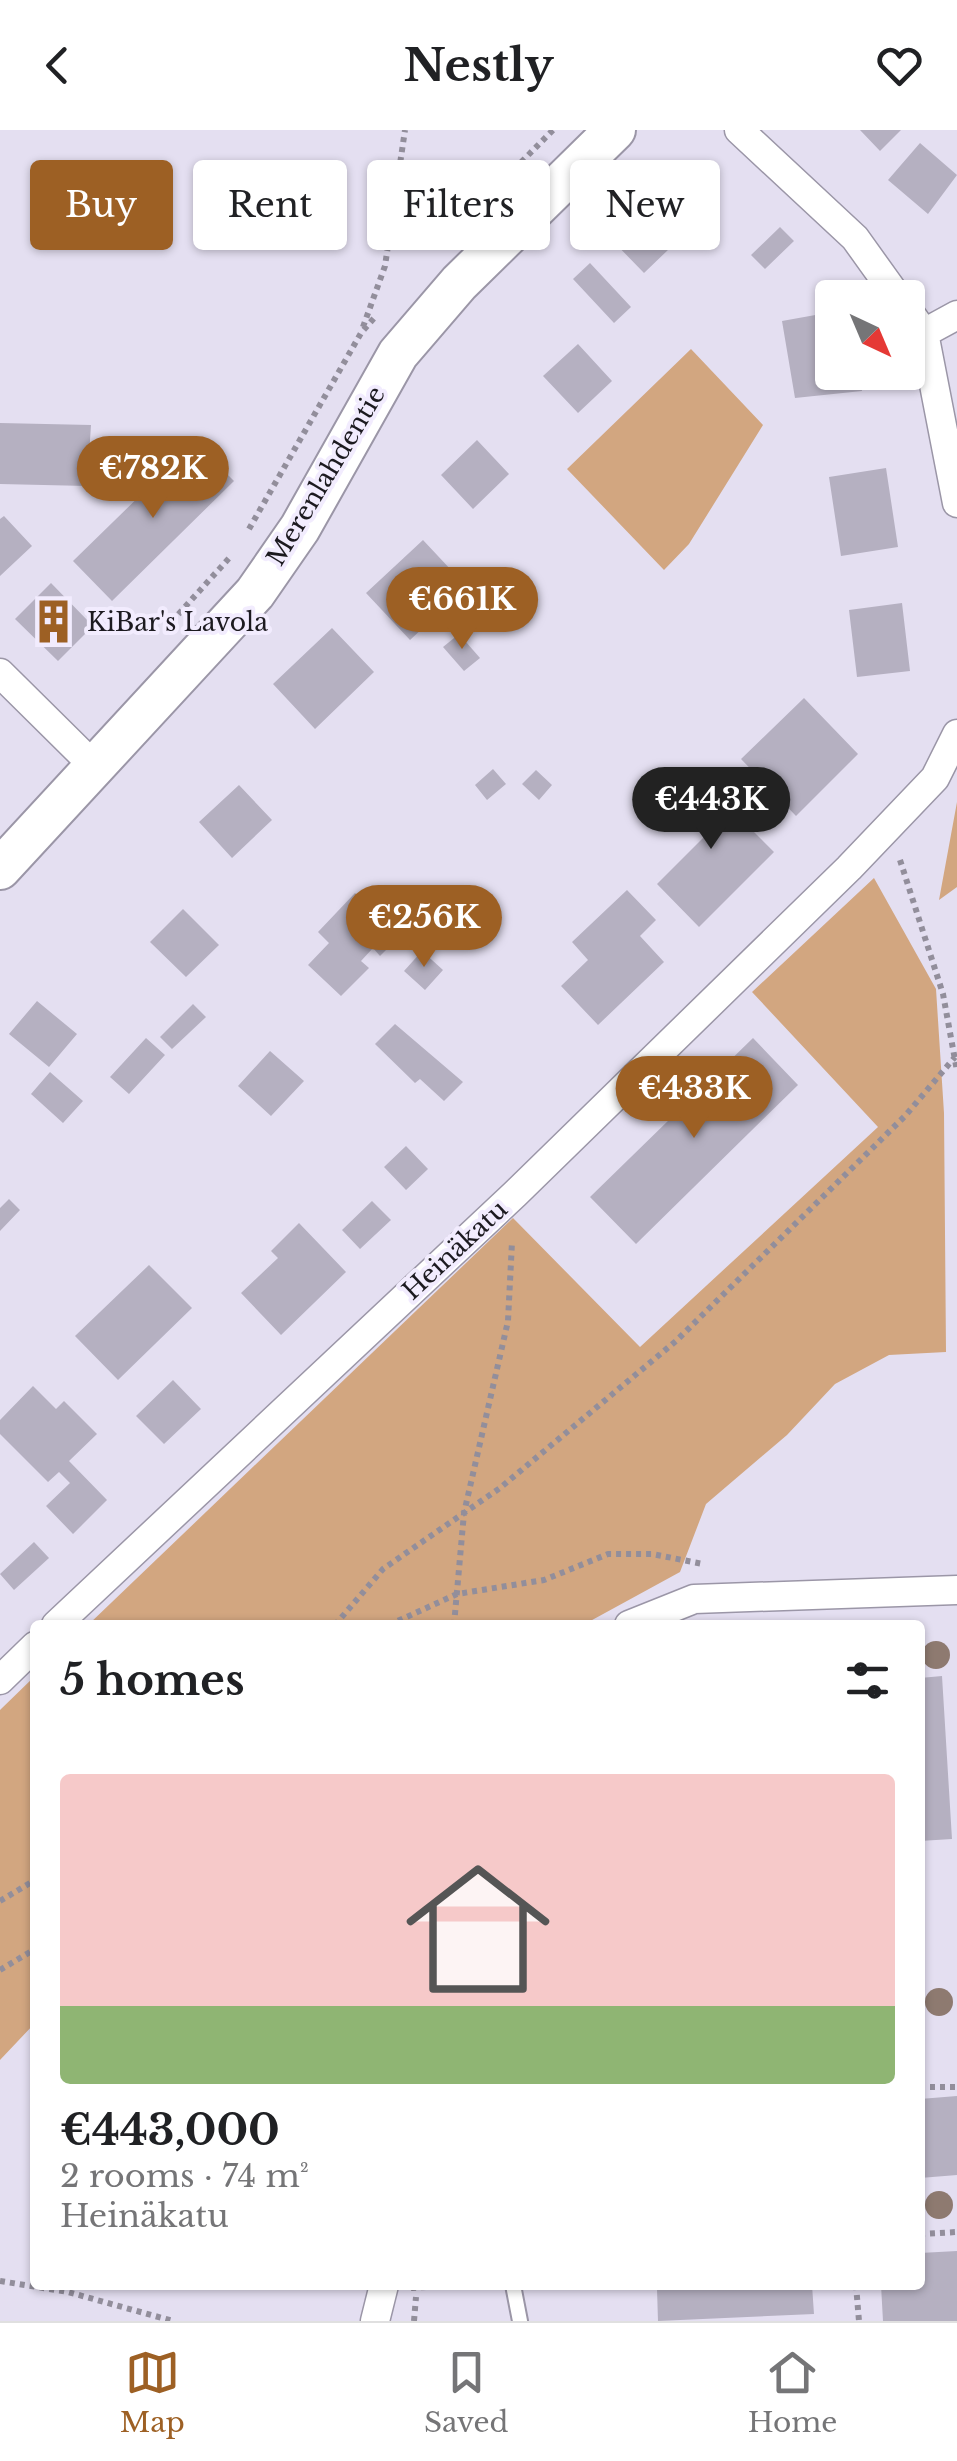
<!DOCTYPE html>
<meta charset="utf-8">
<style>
:root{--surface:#fff;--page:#f6f6f6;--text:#202124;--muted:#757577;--line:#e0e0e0;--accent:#9d6024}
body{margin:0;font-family:"Libre Baskerville",serif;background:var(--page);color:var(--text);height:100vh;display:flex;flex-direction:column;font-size:38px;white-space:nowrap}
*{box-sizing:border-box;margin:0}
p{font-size:32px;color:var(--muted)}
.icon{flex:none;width:55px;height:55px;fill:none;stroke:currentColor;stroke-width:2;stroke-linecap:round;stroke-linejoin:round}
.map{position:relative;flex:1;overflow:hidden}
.details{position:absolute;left:30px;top:1490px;width:895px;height:670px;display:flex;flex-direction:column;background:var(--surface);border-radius:10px;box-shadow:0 2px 8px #0004}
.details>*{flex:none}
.banner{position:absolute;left:30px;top:30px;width:898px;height:90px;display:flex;gap:20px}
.needle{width:65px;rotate:136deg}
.controls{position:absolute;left:815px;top:150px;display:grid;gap:20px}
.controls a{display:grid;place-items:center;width:110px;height:110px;border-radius:10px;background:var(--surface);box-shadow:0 2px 8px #0004;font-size:50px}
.price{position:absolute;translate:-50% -85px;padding:0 22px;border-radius:35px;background:var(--accent);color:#fff;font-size:32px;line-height:65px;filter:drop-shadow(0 2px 5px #0008)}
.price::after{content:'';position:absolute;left:50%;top:60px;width:30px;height:22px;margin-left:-15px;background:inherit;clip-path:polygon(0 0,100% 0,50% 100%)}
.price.on{background:#222;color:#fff}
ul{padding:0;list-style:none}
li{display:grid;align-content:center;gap:20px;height:530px;padding:0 30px}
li+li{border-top:2px solid var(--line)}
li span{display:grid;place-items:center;height:310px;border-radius:10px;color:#555}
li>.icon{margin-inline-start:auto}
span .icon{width:180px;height:180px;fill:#fffc;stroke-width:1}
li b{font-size:42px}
h2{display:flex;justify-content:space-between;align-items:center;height:120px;padding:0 30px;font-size:42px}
.tag{padding:0 35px;border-radius:10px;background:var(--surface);box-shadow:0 2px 8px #0004;font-size:35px;line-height:90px}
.tag.on{background:var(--accent);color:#fff}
header{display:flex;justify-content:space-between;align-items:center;height:130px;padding:0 30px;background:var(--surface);font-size:45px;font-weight:800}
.dock{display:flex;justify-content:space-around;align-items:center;height:140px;border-top:2px solid var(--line);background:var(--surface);font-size:28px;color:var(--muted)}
.dock a{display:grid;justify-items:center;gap:5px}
.dock .on{color:var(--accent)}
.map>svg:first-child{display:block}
.green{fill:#d2a680}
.building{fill:#b5b0c1}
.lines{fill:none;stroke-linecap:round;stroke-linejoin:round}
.lane-casing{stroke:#9b96a7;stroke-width:18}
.street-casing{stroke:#9b96a7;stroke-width:31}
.secondary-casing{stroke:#9b96a7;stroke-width:44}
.path{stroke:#928e9b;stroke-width:6;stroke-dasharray:5 5;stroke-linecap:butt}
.lane{stroke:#fff;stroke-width:14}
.street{stroke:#fff;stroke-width:28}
.secondary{stroke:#fff;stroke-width:40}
.tree{fill:#8e7a70}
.labels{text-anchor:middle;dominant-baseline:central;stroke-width:8;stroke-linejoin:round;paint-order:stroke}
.street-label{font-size:25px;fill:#1c1a20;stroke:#f2ecfe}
.poi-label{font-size:25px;fill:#1c1a20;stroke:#f2ecfe;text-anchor:start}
</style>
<header><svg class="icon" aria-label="back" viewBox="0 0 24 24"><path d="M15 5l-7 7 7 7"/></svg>Nestly<svg class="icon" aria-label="heart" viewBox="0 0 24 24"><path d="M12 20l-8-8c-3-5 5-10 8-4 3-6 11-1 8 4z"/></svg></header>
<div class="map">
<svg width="957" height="2191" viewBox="0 0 957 2191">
<rect width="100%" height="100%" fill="#e4dff1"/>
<path class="green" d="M691,219L763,295L689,414L664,440L567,339Z
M957,672V757L939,770Z
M874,748L936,859L944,983L946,1222L889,1225L835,1254L787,1305L706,1374L680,1442L583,1495H88L513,1088L640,1217L878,997L752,862Z
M35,1546V1893L0,1930V1580Z"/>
<path class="building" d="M860,0H901L880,21Z
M920,13L957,45L928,84L888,50Z
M659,58L694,95L644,143L608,106Z
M780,97L794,111L765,139L751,125Z
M590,133L631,177L614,193L573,149Z
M832,182V242H859L862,261L795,268L782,191Z
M578,214L612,251L578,283L543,246Z
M0,293L91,295L87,356L0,354Z
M477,310L509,344L473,379L441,345Z
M195,312L234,351L112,471L73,431Z
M886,338L898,417L841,426L829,347Z
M4,386L32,416L0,446V389Z
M423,410L467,457L410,510L366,463Z
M51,453L93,496L58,531L15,489Z
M902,473L910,541L857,547L849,480Z
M332,498L374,542L315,599L273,554Z
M459,504L480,528L464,541L443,517Z
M804,568L858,624L796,686L741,629Z
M493,639L506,654L487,670L475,655Z
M536,640L552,655L539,670L522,654Z
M693,641L774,722L699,797L657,754L704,707L666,669Z
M239,655L272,690L232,728L199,692Z
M627,760L656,790L640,806L664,832L598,895L561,856L588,830L572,812Z
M355,763L400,806L380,826L373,818L361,831L369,838L341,866L308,835L329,813L318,802Z
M183,779L219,815L186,847L150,812Z
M422,821L443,840L425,860L404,841Z
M37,871L77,904L49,937L9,904Z
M193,874L206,887L172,919L160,907Z
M395,894L463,952L444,971L420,949L415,953L375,914Z
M146,908L165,925L129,964L110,947Z
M753,908L798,955L636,1114L590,1067Z
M270,921L304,951L271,986L238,956Z
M50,942L83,971L63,993L31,964Z
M406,1016L428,1039L406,1060L384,1037Z
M9,1069L20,1080L0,1101V1078Z
M372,1071L391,1090L360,1119L342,1100Z
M299,1093L346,1142L281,1205L241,1163L278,1128L271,1121Z
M149,1135L192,1178L118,1250L75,1206Z
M173,1250L201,1279L164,1314L136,1286Z
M33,1256L56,1279L64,1271L97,1304L69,1331L107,1370L73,1404L46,1376L70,1353L59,1342L48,1352L0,1304V1290Z
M34,1412L49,1428L14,1460L0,1444Z
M942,1546L952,1709L920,1711V1548Z
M957,1966V2045L920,2048V1969Z
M957,2121V2191H883L881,2155H920V2123Z
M730,2155H812L814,2184L658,2191L657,2159Z"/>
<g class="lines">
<defs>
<path id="lane" d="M513,2155L520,2191"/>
<path id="street" d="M739,0L855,108L898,168
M908,180L924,203L957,373
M924,203L957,185
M0,543L95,637
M56,1495L515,1064L849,738L935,648L957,604
M629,1495L694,1469L957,1460
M0,1550L35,1516
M375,2191L384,2155"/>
<path id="secondary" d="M0,739L255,463L300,398L398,224L459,153L615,0"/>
</defs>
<use href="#lane" class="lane-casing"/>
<use href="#street" class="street-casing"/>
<use href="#secondary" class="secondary-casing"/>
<path class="path" d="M465,89L553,0
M363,197L385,136L405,0
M249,399L361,203L375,187
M165,499L231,426
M900,730L943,864L957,941
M335,1495L383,1439L500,1358L676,1211L905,986L955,927
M389,1495L457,1464L544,1450L608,1424H652L703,1434
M454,1495L464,1383L508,1191L512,1112
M0,1771L35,1750
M0,1840L35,1819
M920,1957H957
M920,2104L957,2102
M0,2151L68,2162L173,2191
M856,2155L859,2191
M411,2158L456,2155
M414,2191L416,2167"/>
<use href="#lane" class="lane"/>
<use href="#street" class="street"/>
<use href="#secondary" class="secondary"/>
</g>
<g class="tree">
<circle cx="936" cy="1525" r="14"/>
<circle cx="939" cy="1872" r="14"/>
<circle cx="939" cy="2075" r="14"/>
</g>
<defs>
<symbol id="building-bare" viewBox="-9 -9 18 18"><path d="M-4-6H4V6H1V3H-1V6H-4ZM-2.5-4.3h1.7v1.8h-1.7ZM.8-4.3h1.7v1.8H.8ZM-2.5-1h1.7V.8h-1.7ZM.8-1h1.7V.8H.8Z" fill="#9d6024" stroke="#f2ecfe" stroke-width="2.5" paint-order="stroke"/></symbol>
</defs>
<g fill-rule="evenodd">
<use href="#building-bare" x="22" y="460" width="63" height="63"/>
</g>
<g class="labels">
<g class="street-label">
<text transform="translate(326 346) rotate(-59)">Merenlahdentie</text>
<text transform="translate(455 1120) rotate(-43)">Heinäkatu</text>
</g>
<g class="poi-label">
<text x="87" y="492">KiBar's Lavola</text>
</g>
</g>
</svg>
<div class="controls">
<a><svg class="needle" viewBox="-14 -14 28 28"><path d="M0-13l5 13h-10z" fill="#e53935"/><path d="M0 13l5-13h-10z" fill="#757577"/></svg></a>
</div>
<b class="price" style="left:153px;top:391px">€782K</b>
<b class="price" style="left:462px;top:522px">€661K</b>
<b class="price on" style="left:711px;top:722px">€443K</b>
<b class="price" style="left:424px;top:840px">€256K</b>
<b class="price" style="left:694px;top:1011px">€433K</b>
<div class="banner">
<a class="tag on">Buy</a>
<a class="tag">Rent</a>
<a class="tag">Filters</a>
<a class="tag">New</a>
</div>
<section class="details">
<h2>5 homes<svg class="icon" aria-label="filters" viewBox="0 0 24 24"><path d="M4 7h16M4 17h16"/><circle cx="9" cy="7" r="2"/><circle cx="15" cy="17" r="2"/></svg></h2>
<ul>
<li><span style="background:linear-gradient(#f6c9c9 75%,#8fb573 0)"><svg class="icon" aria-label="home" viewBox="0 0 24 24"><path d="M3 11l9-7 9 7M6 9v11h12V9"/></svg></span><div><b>€443,000</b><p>2 rooms · 74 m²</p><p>Heinäkatu</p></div></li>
</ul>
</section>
</div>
<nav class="dock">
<a class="on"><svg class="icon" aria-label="map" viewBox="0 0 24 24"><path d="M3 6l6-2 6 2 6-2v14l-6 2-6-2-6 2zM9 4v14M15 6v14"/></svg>Map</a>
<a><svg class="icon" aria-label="saved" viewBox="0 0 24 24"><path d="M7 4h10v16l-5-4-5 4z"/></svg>Saved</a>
<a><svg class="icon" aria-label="home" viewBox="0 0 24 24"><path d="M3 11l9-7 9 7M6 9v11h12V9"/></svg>Home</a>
</nav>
